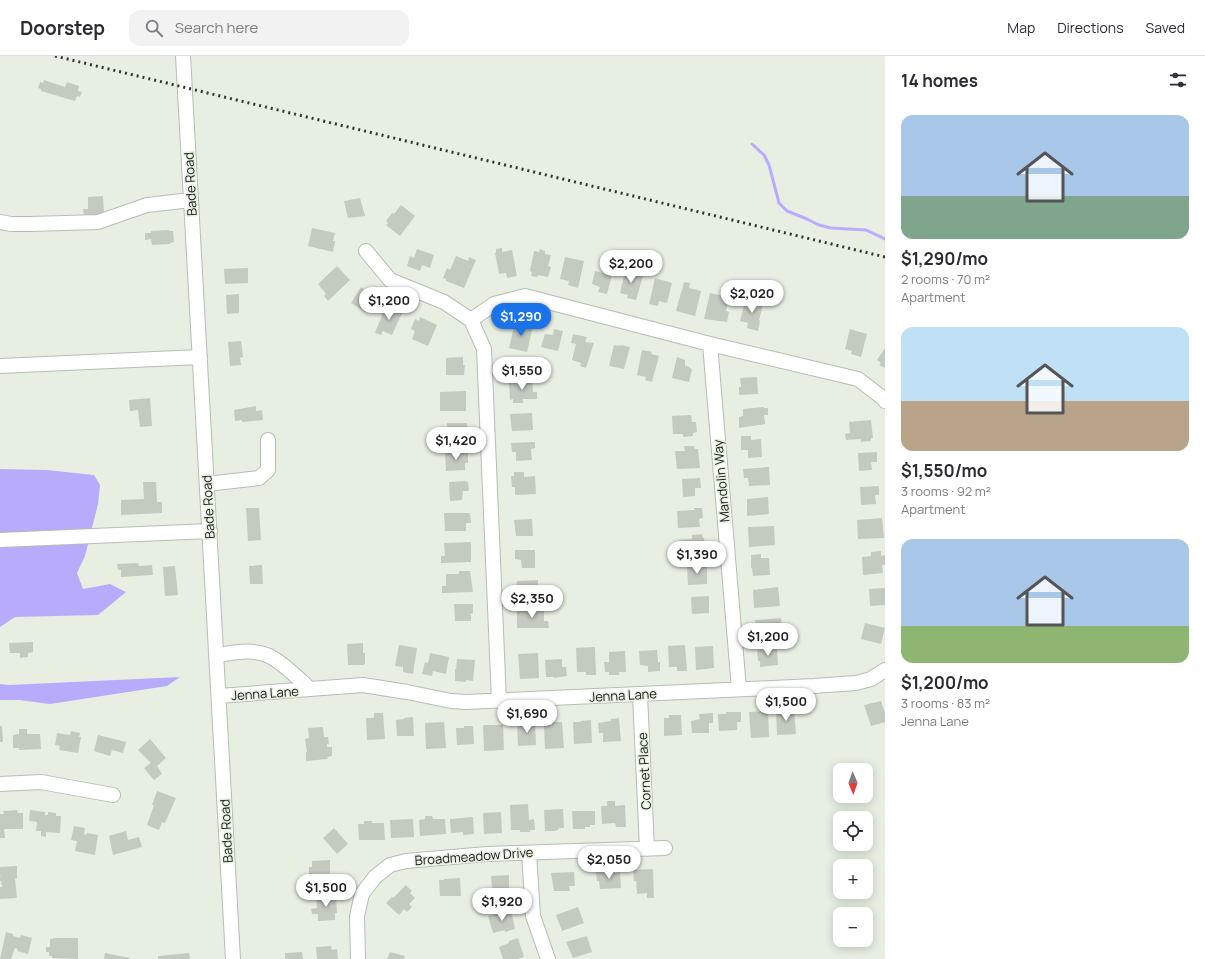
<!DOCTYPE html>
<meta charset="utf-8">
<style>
:root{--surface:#fff;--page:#f2f2f3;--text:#2b2b33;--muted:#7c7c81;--line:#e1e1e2;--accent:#1a73e8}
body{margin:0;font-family:Manrope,sans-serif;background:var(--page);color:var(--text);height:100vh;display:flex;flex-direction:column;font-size:15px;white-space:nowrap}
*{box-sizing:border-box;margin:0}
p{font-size:13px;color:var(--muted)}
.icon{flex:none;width:22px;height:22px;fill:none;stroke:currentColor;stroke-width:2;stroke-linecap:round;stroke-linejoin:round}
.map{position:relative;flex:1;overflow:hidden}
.side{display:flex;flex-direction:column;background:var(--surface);width:320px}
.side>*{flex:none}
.needle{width:26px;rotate:178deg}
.fabs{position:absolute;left:833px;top:707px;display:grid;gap:8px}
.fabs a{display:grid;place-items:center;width:40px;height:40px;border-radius:8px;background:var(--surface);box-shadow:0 2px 10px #0003;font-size:20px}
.price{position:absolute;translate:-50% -34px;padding:0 9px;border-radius:14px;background:#fff;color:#222;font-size:13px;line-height:26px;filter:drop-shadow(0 1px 2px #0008)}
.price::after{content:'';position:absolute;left:50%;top:24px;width:12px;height:9px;margin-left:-6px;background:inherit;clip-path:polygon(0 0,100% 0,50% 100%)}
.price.active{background:var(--accent);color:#fff}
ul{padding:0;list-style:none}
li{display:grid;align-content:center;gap:8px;height:212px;padding:0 16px}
li span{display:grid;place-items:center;height:124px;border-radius:12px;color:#555}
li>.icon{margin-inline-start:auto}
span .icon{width:72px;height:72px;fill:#fffc;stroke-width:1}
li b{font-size:17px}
h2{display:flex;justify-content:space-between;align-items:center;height:48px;padding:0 16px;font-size:17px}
header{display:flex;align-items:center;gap:24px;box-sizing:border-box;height:56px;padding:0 20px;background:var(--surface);border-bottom:1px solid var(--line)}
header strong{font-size:19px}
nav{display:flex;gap:22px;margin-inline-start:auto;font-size:14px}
.search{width:280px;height:36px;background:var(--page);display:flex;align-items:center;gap:10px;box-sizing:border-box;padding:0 14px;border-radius:12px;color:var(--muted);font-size:15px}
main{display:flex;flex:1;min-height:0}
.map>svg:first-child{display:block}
.forest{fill:#b9abfc}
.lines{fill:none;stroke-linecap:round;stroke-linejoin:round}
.stream{stroke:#b9abfd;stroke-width:3}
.building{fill:#c3cbc0}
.minor-casing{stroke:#b6bdb3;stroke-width:16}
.minor{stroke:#fff;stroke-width:14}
.rail{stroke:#313530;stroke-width:3;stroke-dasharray:2 4;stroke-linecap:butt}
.labels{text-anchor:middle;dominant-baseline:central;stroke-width:3;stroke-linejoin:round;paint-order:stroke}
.street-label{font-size:13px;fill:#191c18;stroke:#e7efe3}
</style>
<header>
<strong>Doorstep</strong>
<div class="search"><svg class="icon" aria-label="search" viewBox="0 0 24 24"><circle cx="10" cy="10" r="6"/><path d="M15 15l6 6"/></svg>Search here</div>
<nav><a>Map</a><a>Directions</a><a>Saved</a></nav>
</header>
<main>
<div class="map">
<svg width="885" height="903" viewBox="0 0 885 903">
<rect width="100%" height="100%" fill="#e7efe3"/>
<path class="forest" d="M0,413L47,414L94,419L100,429L98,448L85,500L77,517L83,533L110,528L126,536L98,559L15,561L0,571Z
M180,621L167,630L50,648L19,644H0V628L9,629Z"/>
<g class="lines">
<path class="stream" d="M752,88L764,99L769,109L779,147L787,155L807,163L819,169L831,172L866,174L885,183"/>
</g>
<path class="building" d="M44,24L65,31L67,26L79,30L78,35L82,36L80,41L77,40L75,45L41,35V33L38,32L40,26L43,27Z
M103,140L104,158L84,160L83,153H88V141Z
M360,142L365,160L348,162L344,145Z
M401,149L415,160L400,180L386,169L388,167L386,165L392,157L394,158Z
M312,172L335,177L333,185H335L333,196L308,190Z
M169,174V175H173L174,186L170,187V188L152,189L151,183L145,184V177H151V175Z
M502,192V196L512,194L517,220L507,222L506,217L499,218L495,197H496V193Z
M417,193L434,199L430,212L422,209L420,215L407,210L410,200L414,202Z
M540,193L545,195V198L551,199L548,210L551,211L548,221L538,219L537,221L531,220L532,216L530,215L534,195L539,196Z
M456,200L468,205L469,201L476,204L464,232L446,225V223L443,222L447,212L450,214Z
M565,201L584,205L578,232L568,229L569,225L560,223Z
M337,210L350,224L328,245L324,240L326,238L318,228Z
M248,212V227L225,228L224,213Z
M628,212L634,214L633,217L643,220L636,244L627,242L628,239L620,237L625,216H627Z
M607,214L613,215L607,238L598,236L600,231L592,228L595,215L606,218Z
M655,222L672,227L667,247L659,245L658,250L649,248Z
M684,226L690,227L689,232L701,235L695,260L676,255Z
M361,231L375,241L365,256L351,247Z
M710,237L729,241L726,255L729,256L727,266L704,263Z
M239,238V257L227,258L226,239Z
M746,241L752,242L751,246L763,249L759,264L760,265L758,275L747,272L748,267L740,265Z
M392,250L403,255L392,279L383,275L381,279L375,277L385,251L391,254Z
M420,261L437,269L428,290L412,283L415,275L411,273L415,263L419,265Z
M515,266L533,270L527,296L509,292Z
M554,273L563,275L558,295L541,291L545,278L553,279Z
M850,273L867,278L861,301L851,298L852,295L845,293Z
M573,278L587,281L585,286L594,287L586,312L580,310L581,307L572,304L576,288L571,287Z
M241,285L243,301L240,302L241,309L230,310L228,286Z
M614,289L618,290V289L621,290V289L630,291L624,313L609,310Z
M885,292V312L879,309L881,307L877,304Z
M642,294L652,296L651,298L659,300L652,326L645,324L646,321L637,319Z
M463,301V309H465L464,319H446V302Z
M677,301L685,304V309L692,313L689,326L672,322Z
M757,321L758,338L739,339V331H741L740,322Z
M532,324L533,336H537V343H523V347H513V343L510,344L509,326Z
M466,335V355H440V336Z
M150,342L152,370L140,371L138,354L130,355L129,344Z
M256,350V355L262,354L263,364L242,366V364L235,365L234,354Z
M764,351V352H768V359H764L765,368L739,372V361L743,360V353Z
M532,357L533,374L512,375L510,358Z
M691,359L692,366H696L697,376L693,377V380L683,381V378H673L672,360Z
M871,364L873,382H871V385L861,386V383L846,384L845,378L850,377L849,366Z
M447,367H467V375L461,376V384L448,385Z
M741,380H751V384L761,383L762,401L748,402V394H741Z
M535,386V392L531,393L532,404L516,405V396H512L511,387Z
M684,390H694L695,393H698L700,412L677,413L675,395H685Z
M877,396V406H871L872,414L859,415L858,397Z
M445,397H468V407H465V414L446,415Z
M769,411L770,429L749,430L748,422H744L743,413Z
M514,416H524V421L535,420L536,438L515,439V431H512L511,420H514Z
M700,422L701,432H695V440L683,441L682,423Z
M465,425L468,426L469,435H463L462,444L450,445L449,426Z
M143,426H156L157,446H162V457L121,459V444L144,443Z
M879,430V439H875L876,448L861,449L860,431Z
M768,441L769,458L747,460V443Z
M246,452H259L261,484L248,485Z
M694,452H702L703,462L699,463L700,471L678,472L677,455L694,454Z
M444,457H470L471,467H466V475H445Z
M882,462L884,482L858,483L857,464Z
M532,463L533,480H516L514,464Z
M774,470L775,489L749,491L748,471Z
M702,478L703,482H704L706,500L675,503L674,497L680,496L679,484L692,483V479Z
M471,486V506L441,507V500H445L444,487Z
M515,494H535V512H522L521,504L515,503Z
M881,495V500L885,499V509H882L883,517L863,519L862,501L871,500V496Z
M761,498V502H769L770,519L753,520L752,512H751V499Z
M138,507L139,510L152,509L153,519L121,521V514H118L117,508Z
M262,509L263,528H250L249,510Z
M175,510L178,539L165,540L163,511Z
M707,510V528L688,529L687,511Z
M459,515H470L473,536L442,537V530H446V518H459Z
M538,524V541H519L518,537H516L517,525Z
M778,531L780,550L754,552L753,534Z
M885,532V549L870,550L869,533Z
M709,540V557L692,558L691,541Z
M454,548H473V557L469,559H471V565H455Z
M544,553V565H548L549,572H517V554Z
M781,562L783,580L762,582L761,573H756L755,564Z
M865,567L885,572L881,588L861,583Z
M33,586V596L28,597V601L20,602V597H10L9,587Z
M363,587V597H365V607L364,609H348L347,588Z
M399,589L417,592L413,618L403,616V611L395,610Z
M685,589L687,615H677V611H669L668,590Z
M713,590L714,612L696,614L695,591Z
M595,591L596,619H586V616H577L576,592Z
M777,592L778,609L760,611V605H758L757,594Z
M657,594L658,606H660V615L648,616V610L640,609L639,595Z
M625,595L626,616H619V619H609V616H605L604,606H609V596Z
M430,597L449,601L446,618L433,615L432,620L422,618L425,606L428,607Z
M538,597L539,622L520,623L518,598Z
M457,603L475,604L473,625L466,624V626L455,625V613H456Z
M562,603V611H566L567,620L554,622V621H546L545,604Z
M881,645L885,657V666L871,670L864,649Z
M794,652L796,678L777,679L776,653Z
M768,655L769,681L751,682L749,656Z
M726,656H741V666H737V674L719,675L718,658H726Z
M374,657H383L385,683L367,684L366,662H374Z
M713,657V667H709V677H692L691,665L700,663L699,658Z
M669,659H681L682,679L664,680V662H669Z
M413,661L414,680H397L396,664L404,663V662Z
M619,662L621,685L603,686V677H599L598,667L611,665V663Z
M591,664L592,687L574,688L573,666H581V665Z
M444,666L446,692L426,693L425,667Z
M552,666H562L564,692L545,693L544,669H552Z
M524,667H535L536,689L518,690L517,668H524Z
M483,669H503L504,694L484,695Z
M0,670H2L3,686H0Z
M464,670H473L474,688L457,689L456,672H464Z
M323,671L324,681H328L329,688H327V691H332V700L327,701L328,703L306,705V696H307L305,683L309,682L308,672Z
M19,673H27V678H40L41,693L19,694V692H13V679L19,678Z
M71,675L80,677L79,681H81L78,697L59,694L60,690L55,689L57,677L70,679Z
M98,679L126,686L123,697L112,694L110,700L94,695Z
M150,683L166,702L157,710L162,718L154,724L144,712L151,707L138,694Z
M157,735L176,742L165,767L162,766L159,774L147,769L154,749H152Z
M607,745H615V750L625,749L626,771H616L615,767L602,768L601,750H607Z
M528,748L529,764L534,763L535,774H530V776H520V774H511L510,749Z
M563,753L564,772H559V773L555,775H545L544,754Z
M17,754L18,757H23V773H4L5,782H0V758H4L3,755Z
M30,754L45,756V759H48V756L56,757V760H61L60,777L46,776V781L41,780V775H36L37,766L29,765Z
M572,755H595V769H590V771H585V773H573Z
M501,756L502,777L484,778L483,757Z
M425,760H432L433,763H445L446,778L420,780L419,764L425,763Z
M473,761L474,778L463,779V776L451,777L450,763Z
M413,763L414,781L391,782L390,764Z
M364,765H372V767H384L385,784H359L358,768H364Z
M74,770L85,772L84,778L86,779L87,777L98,779L95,799L75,795L77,785L71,784Z
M334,772L348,788L337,798L323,782Z
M126,775L128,784L139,781L142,791L113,799L109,780Z
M330,804V821H329L328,835H320V831H313L312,819H309V811H312V805Z
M17,810V822L15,823L17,842L0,843V831H2L1,825H0V820H1L0,819V811Z
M653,813L654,842H647V837L637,838L636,825H634L633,814Z
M615,814V817L620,816L621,832L600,833L599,825H597L596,816Z
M574,816L575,830H569L570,835H554L551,817Z
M509,819V844H493L491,820Z
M460,822L461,840H440L439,824H444V823Z
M406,829L412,835L410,837L415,842L409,848L412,851L407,856L404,853L399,859L386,847L392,841L393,842Z
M336,840L337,857H335V864L318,865V858H312L311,853L317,852L316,841Z
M578,851L584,867L562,875L556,859Z
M511,854L515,873L505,876V874L493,877L488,860Z
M6,876L13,878V880L20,882L21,879L32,882L28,898L17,895L18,893L15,892L11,903H0Z
M587,880L592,896L573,902L566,886Z
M55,882H78V903L52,902V900H49V896H46V891H50V883Z
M518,882L524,901L517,903H503L499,891L509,887V885Z
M331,890L332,894L337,893L338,903H317L316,891Z
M302,896L303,903H285V897Z
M390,896L405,900L404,903H387Z
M105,897L130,902V903H104Z
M189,897L190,903H158V900Z"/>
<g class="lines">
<defs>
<path id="minor" d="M183,0L233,903
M0,166L11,168H31L98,166L147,149L191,144
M366,195L390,224L444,246L471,264L484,293L499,645
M471,264L494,248L525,240L710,288L858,323L884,343L885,345
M710,288L739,633
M0,310L200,301
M207,428L259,422L268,414V384
M0,484L210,475
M217,599C233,597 253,592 269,600C281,605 300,624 310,633
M640,638L647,793
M219,640L363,629L407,636L451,645L466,646L814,630L856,627L871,623L885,614
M0,728L41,726L113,739
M529,797L533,860L548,903
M358,903L357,860L362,838L375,821L390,809L406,805L487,798L665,792"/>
</defs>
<use href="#minor" class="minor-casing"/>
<use href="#minor" class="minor"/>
<path class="rail" d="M55,0L885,201"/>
</g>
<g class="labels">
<g class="street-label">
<text transform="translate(190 128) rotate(-93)">Bade Road</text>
<text transform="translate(721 425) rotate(-95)">Mandolin Way</text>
<text transform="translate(208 451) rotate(-93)">Bade Road</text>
<text transform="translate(265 637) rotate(-4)">Jenna Lane</text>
<text transform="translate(623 639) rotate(-3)">Jenna Lane</text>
<text transform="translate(644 715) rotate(-93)">Cornet Place</text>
<text transform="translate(226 775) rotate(-93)">Bade Road</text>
<text transform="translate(474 800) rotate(-4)">Broadmeadow Drive</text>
</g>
</g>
</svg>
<div class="fabs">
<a><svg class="needle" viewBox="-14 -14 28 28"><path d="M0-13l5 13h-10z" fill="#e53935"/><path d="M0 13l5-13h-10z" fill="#7c7c81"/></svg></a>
<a><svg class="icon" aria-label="locate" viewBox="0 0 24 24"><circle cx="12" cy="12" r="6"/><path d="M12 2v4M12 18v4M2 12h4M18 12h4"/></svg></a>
<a>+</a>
<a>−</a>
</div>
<b class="price" style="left:631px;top:228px">$2,200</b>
<b class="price" style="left:752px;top:258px">$2,020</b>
<b class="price" style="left:389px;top:265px">$1,200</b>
<b class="price active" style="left:521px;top:281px">$1,290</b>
<b class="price" style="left:522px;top:335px">$1,550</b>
<b class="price" style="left:456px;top:405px">$1,420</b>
<b class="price" style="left:697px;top:519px">$1,390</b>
<b class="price" style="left:532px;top:563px">$2,350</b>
<b class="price" style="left:768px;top:601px">$1,200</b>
<b class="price" style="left:786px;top:666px">$1,500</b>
<b class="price" style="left:527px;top:678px">$1,690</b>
<b class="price" style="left:609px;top:824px">$2,050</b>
<b class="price" style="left:326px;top:852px">$1,500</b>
<b class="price" style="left:502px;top:866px">$1,920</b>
</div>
<section class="side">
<h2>14 homes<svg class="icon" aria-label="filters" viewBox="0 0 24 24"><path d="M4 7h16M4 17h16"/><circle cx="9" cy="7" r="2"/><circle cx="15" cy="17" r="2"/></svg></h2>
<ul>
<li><span style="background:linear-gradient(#a9c7e8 65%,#7fa58c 0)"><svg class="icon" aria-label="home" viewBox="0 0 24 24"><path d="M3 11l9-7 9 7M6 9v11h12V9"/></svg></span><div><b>$1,290/mo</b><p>2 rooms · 70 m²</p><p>Apartment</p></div></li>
<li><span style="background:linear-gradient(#bfe0f5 60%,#b9a48a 0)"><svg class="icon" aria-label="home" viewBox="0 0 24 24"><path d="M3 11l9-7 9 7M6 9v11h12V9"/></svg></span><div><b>$1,550/mo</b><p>3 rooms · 92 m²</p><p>Apartment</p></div></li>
<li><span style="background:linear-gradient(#a9c7e8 70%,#8fb573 0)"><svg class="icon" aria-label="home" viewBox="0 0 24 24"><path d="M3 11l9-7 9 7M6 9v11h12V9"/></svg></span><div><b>$1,200/mo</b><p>3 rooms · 83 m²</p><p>Jenna Lane</p></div></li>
</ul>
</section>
</main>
